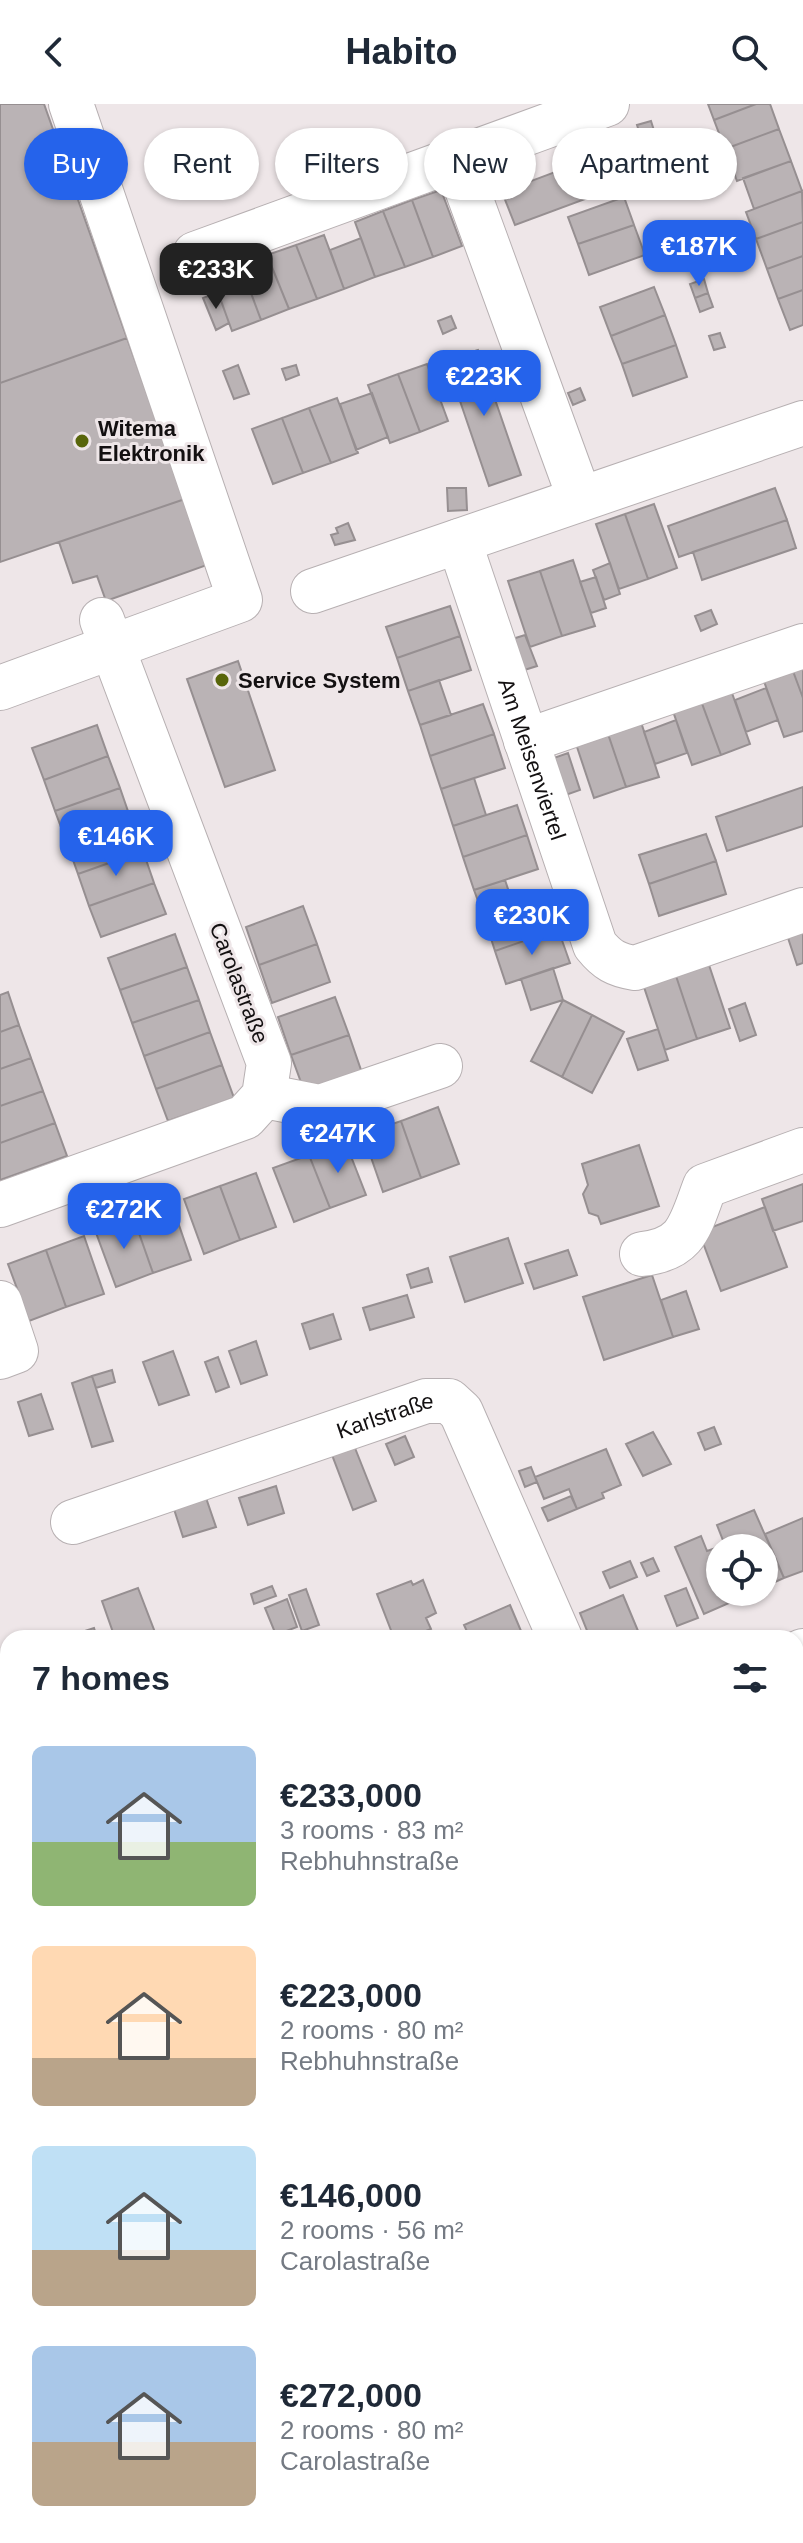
<!DOCTYPE html>
<meta charset="utf-8">
<style>
:root{--surface:#fff;--page:#f6f6f7;--text:#1f2937;--muted:#747a83;--accent:#2563eb}
body{margin:0;font-family:Arial,sans-serif;background:var(--page);color:var(--text);height:100vh;display:flex;flex-direction:column;font-size:30px;white-space:nowrap}
*{box-sizing:border-box;margin:0}
p{font-size:26px;color:var(--muted)}
.icon{flex:none;width:44px;height:44px;fill:none;stroke:currentColor;stroke-width:2;stroke-linecap:round;stroke-linejoin:round}
.map{position:relative;flex:1;overflow:hidden}
.sheet{position:absolute;left:0px;top:1526px;width:804px;height:914px;display:flex;flex-direction:column;background:var(--surface);border-radius:24px 24px 0 0;box-shadow:0 2px 6px #0004}
.sheet>*{flex:none}
.top-card{position:absolute;left:24px;top:24px;width:756px;height:72px;display:flex;gap:16px}
.fabs{position:absolute;left:706px;top:1430px;display:grid;gap:16px}
.fabs a{display:grid;place-items:center;width:72px;height:72px;border-radius:50%;background:var(--surface);box-shadow:0 2px 6px #0004;font-size:40px}
.price{position:absolute;translate:-50% -68px;padding:0 18px;border-radius:16px;background:var(--accent);color:#fff;font-size:26px;line-height:52px;filter:drop-shadow(0 2px 4px #0008)}
.price::after{content:'';position:absolute;left:50%;top:48px;width:24px;height:18px;margin-left:-12px;background:inherit;clip-path:polygon(0 0,100% 0,50% 100%)}
.price.selected{background:#222;color:#fff}
ul{padding:0;list-style:none}
li{display:flex;align-items:center;gap:24px;height:200px;padding:0 32px}
li span{display:grid;place-items:center;flex:none;width:224px;height:160px;border-radius:12px;color:#555}
li>.icon{margin-inline-start:auto}
span .icon{width:96px;height:96px;fill:#fffc;stroke-width:1}
li b{font-size:34px}
h2{display:flex;justify-content:space-between;align-items:center;height:96px;padding:0 32px;font-size:34px}
.tag{padding:0 28px;border-radius:36px;background:var(--surface);box-shadow:0 2px 6px #0004;font-size:28px;line-height:72px}
.tag.selected{background:var(--accent);color:#fff}
header{display:flex;justify-content:space-between;align-items:center;height:104px;padding:0 32px;background:var(--surface);font-size:36px;font-weight:800}
.map>svg:first-child{display:block}
.green{fill:#f5cfdb}
.building{fill:#bab3b5;stroke:#968f91;stroke-width:2}
.lines{fill:none;stroke-linecap:round;stroke-linejoin:round}
.minor-casing{stroke:#b7b0b2;stroke-width:46}
.minor{stroke:#fff;stroke-width:44}
.poi-dot{fill:#58650a;stroke:#eee6e8;stroke-width:3}
.labels{text-anchor:middle;dominant-baseline:central;stroke-width:6;stroke-linejoin:round;paint-order:stroke}
.poi-label{font-size:22px;font-weight:bold;fill:#131011;stroke:#eee6e8;text-anchor:start}
.street-label{font-size:22px;fill:#131011;stroke:#eee6e8}
</style>
<header><svg class="icon" aria-label="back" viewBox="0 0 24 24"><path d="M15 5l-7 7 7 7"/></svg>Habito<svg class="icon" aria-label="search" viewBox="0 0 24 24"><circle cx="10" cy="10" r="6"/><path d="M15 15l6 6"/></svg></header>
<div class="map">
<svg width="803" height="2439" viewBox="0 0 803 2439">
<rect width="100%" height="100%" fill="#eee6e8"/>
<path class="green" d="M8,2181V2432H781L784,2439H0V2183Z"/>
<path class="building" d="M0,0H44L127,234L0,279Z
M708,0H756L714,16Z
M756,0H770L779,25L725,45L714,16Z
M651,17L657,36L643,40L637,21Z
M779,25L791,57L737,77L725,45Z
M611,47L623,81L515,121L502,88Z
M791,57L802,87L754,105L743,74Z
M665,60L674,83L658,89L649,66Z
M441,86L462,142L433,153L412,96Z
M802,87L803,118L756,135L746,108Z
M624,93L634,121L578,140L568,113Z
M412,96L433,153L405,163L383,107Z
M383,107L405,163L375,173L355,118Z
M803,118V152L767,165L756,135Z
M634,121L645,151L589,171L578,140Z
M692,126L697,142L684,146L679,131Z
M324,131L344,185L317,195L296,141Z
M361,134L375,173L344,185L330,146Z
M296,141L317,195L289,205L267,151Z
M267,151L289,205L261,216L241,162Z
M803,152V186L778,195L767,165Z
M241,162L261,216L232,227L212,172Z
M704,175L708,189L695,194L690,180Z
M654,183L665,211L611,232L600,203Z
M803,186V221L790,226L778,195Z
M218,188L229,219L216,226L203,194Z
M708,189L713,203L700,208L695,194Z
M665,211L676,241L622,260L611,232Z
M451,212L456,224L443,230L438,217Z
M720,229L725,243L714,246L709,232Z
M127,234L185,395L0,458V279Z
M676,241L687,273L633,292L622,260Z
M478,246L521,371L489,382L446,256Z
M427,260L448,317L420,328L398,270Z
M238,261L249,290L234,295L223,267Z
M296,261L299,271L286,276L282,265Z
M398,270L420,328L390,339L368,281Z
M580,284L585,296L573,301L568,289Z
M372,289L388,333L356,346L340,300Z
M337,294L358,349L331,359L309,304Z
M309,304L331,359L303,369L282,314Z
M282,314L303,369L273,380L252,325Z
M447,384H466L467,406L448,407Z
M775,384L787,416L679,453L668,422Z
M185,395L207,461L106,497L97,472L73,479L59,438Z
M654,400L677,464L648,475L625,410Z
M625,410L648,475L619,485L596,420Z
M787,416L796,444L702,476L693,448Z
M348,419L355,436L335,441L331,431L338,429L336,424Z
M573,456L595,522L562,532L540,467Z
M610,459L620,490L604,496L593,466Z
M540,467L562,532L530,543L508,477Z
M596,473L606,504L591,509L580,478Z
M450,502L460,532L397,554L386,523Z
M711,506L717,520L701,527L695,512Z
M525,531L537,562L518,568L506,537Z
M460,532L471,566L408,587L397,554Z
M803,554V594L790,559Z
M238,557L275,666L225,683L187,575Z
M790,559L803,594V627L784,633L761,569Z
M727,575L750,640L721,651L697,586Z
M439,576L451,611L420,621L408,587Z
M766,584L778,616L746,628L735,596Z
M697,586L721,651L692,661L669,596Z
M483,600L494,630L430,652L420,621Z
M637,606L659,673L626,683L604,618Z
M676,616L687,649L655,660L644,628Z
M604,618L626,683L594,694L572,628Z
M97,621L108,652L44,676L32,644Z
M494,630L505,664L441,685L430,652Z
M568,649L580,686L560,693L548,656Z
M108,652L120,684L55,707L44,676Z
M474,674L486,711L453,722L441,685Z
M803,683V722L727,747L716,713Z
M120,684L131,716L67,739L55,707Z
M517,701L527,731L463,753L453,722Z
M131,716L143,747L78,770L67,739Z
M706,730L716,757L649,780L639,751Z
M527,731L538,765L474,786L463,753Z
M143,747L154,779L89,802L78,770Z
M716,757L726,790L659,812L649,780Z
M505,776L515,806L485,816L474,786Z
M154,779L166,810L101,833L89,802Z
M549,795L558,825L495,847L485,816Z
M303,802L317,840L259,861L246,823Z
M558,825L570,859L506,880L495,847Z
M803,826V859L797,861L787,831Z
M175,830L187,863L120,886L108,854Z
M317,840L330,878L272,899L259,861Z
M708,858L730,924L697,935L675,869Z
M187,863L199,896L132,919L120,886Z
M553,864L563,896L531,906L521,875Z
M675,869L697,935L665,946L643,880Z
M8,888L19,921L0,928V891Z
M335,893L349,931L291,951L278,913Z
M199,896L210,928L144,952L132,919Z
M563,896L592,911L562,973L531,957Z
M745,899L756,931L740,937L729,905Z
M592,911L624,928L592,989L562,973Z
M19,921L31,954L0,965V928Z
M658,925L668,956L638,966L627,935Z
M210,928L222,961L156,985L144,952Z
M349,931L362,969L305,989L291,951Z
M31,954L43,987L0,1002V965Z
M222,961L234,994L168,1017L156,985Z
M43,987L55,1019L0,1039V1002Z
M438,1003L459,1060L421,1074L401,1017Z
M401,1017L421,1074L383,1088L363,1030Z
M55,1019L67,1052L0,1076V1039Z
M345,1037L366,1091L330,1104L309,1051Z
M639,1041L659,1102L601,1120L598,1112L589,1109L583,1090L588,1081L582,1060Z
M309,1051L330,1104L294,1118L273,1064Z
M256,1069L276,1123L240,1136L220,1082Z
M803,1080V1117L773,1127L762,1095Z
M220,1082L240,1136L204,1150L184,1095Z
M171,1098L191,1156L153,1169L133,1112Z
M765,1103L787,1163L721,1187L699,1128Z
M133,1112L153,1169L116,1183L95,1126Z
M84,1132L104,1190L66,1203L46,1146Z
M508,1134L523,1179L465,1198L450,1153Z
M46,1146L66,1203L29,1217L8,1160Z
M568,1146L577,1171L534,1185L525,1160Z
M428,1164L432,1178L411,1184L407,1171Z
M652,1171L673,1233L604,1256L583,1193Z
M686,1187L699,1225L673,1233L661,1196Z
M407,1191L414,1213L370,1226L363,1204Z
M333,1210L341,1235L310,1245L302,1220Z
M256,1237L267,1271L241,1280L229,1247Z
M173,1247L189,1291L159,1301L143,1258Z
M218,1253L229,1283L216,1288L205,1258Z
M112,1266L115,1278L96,1284L92,1272Z
M92,1272L113,1337L92,1343L72,1279Z
M41,1290L53,1325L29,1332L18,1298Z
M714,1323L721,1340L705,1346L698,1329Z
M653,1328L671,1360L643,1372L626,1340Z
M405,1332L414,1353L395,1361L386,1340Z
M351,1334L376,1397L353,1406L329,1343Z
M606,1345L621,1381L602,1389L604,1394L577,1405L569,1385L544,1395L535,1373Z
M531,1363L537,1378L525,1383L519,1367Z
M276,1382L284,1409L248,1421L239,1394Z
M204,1388L216,1423L183,1433L172,1399Z
M571,1392L577,1405L548,1417L542,1404Z
M754,1406L784,1474L764,1483V1444H726L717,1421Z
M803,1414V1467L784,1474L765,1430Z
M701,1432L707,1447L725,1441L726,1444H720V1488H743L745,1492L704,1510L675,1443Z
M653,1454L659,1467L647,1472L641,1459Z
M630,1457L637,1473L610,1484L603,1468Z
M423,1476L436,1509L426,1514L431,1525L408,1534H394L377,1490L411,1477L413,1481Z
M272,1482L276,1492L254,1500L251,1490Z
M138,1484L156,1531L148,1534H115L102,1497Z
M686,1484L698,1514L677,1522L665,1492Z
M306,1485L319,1521L302,1527L289,1491Z
M623,1491L641,1534H590L580,1509Z
M287,1495L297,1523L276,1531L265,1504Z
M510,1501L524,1534H470L464,1521Z
M94,1524L97,1534H84L82,1528Z
M8,1692V1718L0,1722V1695Z
M8,1747V1773L0,1753V1750Z
M803,1825V1849L796,1851V1827Z
M8,1936V1994L0,1997V1939Z
M640,2432H678L680,2439H632L631,2435Z"/>
<g class="lines">
<defs>
<g id="minor">
<path d="M456,55L580,395"/>
<path d="M195,150L607,0"/>
<path id="s1" d="M459,437L595,841C607,856 616,861 635,864L803,806"/>
<path d="M313,487L803,319"/>
<path d="M0,584L240,496L71,0"/>
<path d="M526,637L803,542"/>
<path d="M264,992L320,1003L440,962"/>
<path d="M0,1101L245,1013L264,992L269,959L102,516"/>
<path d="M642,1150C688,1145 690,1121 705,1082L803,1046"/>
<path d="M0,1199L16,1247L0,1253"/>
<path id="s2" d="M73,1418L426,1297H449L461,1308L560,1534"/>
<path d="M796,1550L803,1547"/>
<path d="M0,1897L8,1893"/>
<path d="M796,2140L803,2135"/>
<path d="M796,2237L803,2234"/>
<path d="M796,2334L801,2333L797,2323L803,2321"/>
<path d="M790,2432L793,2439"/>
</g>
</defs>
<use href="#minor" class="minor-casing"/>
<use href="#minor" class="minor"/>
</g>
<g class="poi-dot">
<circle cx="82" cy="337" r="8"/>
<circle cx="222" cy="576" r="8"/>
</g>
<g class="labels">
<g class="poi-label">
<text x="98" y="324">Witema<tspan x="98" dy="25">Elektronik</tspan></text>
<text x="238" y="576">Service System</text>
</g>
<g class="street-label">
<text stroke="none"><textPath href="#s1" startOffset="230">Am Meisenviertel</textPath></text>
<text transform="translate(239 879) rotate(69)">Carolastraße</text>
<text stroke="none"><textPath href="#s2" startOffset="330">Karlstraße</textPath></text>
</g>
</g>
</svg>
<div class="fabs">
<a><svg class="icon" aria-label="locate" viewBox="0 0 24 24"><circle cx="12" cy="12" r="6"/><path d="M12 2v4M12 18v4M2 12h4M18 12h4"/></svg></a>
</div>
<b class="price" style="left:699px;top:184px">€187K</b>
<b class="price selected" style="left:216px;top:207px">€233K</b>
<b class="price" style="left:484px;top:314px">€223K</b>
<b class="price" style="left:116px;top:774px">€146K</b>
<b class="price" style="left:532px;top:853px">€230K</b>
<b class="price" style="left:338px;top:1071px">€247K</b>
<b class="price" style="left:124px;top:1147px">€272K</b>
<div class="top-card">
<a class="tag selected">Buy</a>
<a class="tag">Rent</a>
<a class="tag">Filters</a>
<a class="tag">New</a>
<a class="tag">Apartment</a>
</div>
<section class="sheet">
<h2>7 homes<svg class="icon" aria-label="filters" viewBox="0 0 24 24"><path d="M4 7h16M4 17h16"/><circle cx="9" cy="7" r="2"/><circle cx="15" cy="17" r="2"/></svg></h2>
<ul>
<li><span style="background:linear-gradient(#a9c7e8 60%,#8fb573 0)"><svg class="icon" aria-label="home" viewBox="0 0 24 24"><path d="M3 11l9-7 9 7M6 9v11h12V9"/></svg></span><div><b>€233,000</b><p>3 rooms · 83 m²</p><p>Rebhuhnstraße</p></div></li>
<li><span style="background:linear-gradient(#ffd9b3 70%,#b9a48a 0)"><svg class="icon" aria-label="home" viewBox="0 0 24 24"><path d="M3 11l9-7 9 7M6 9v11h12V9"/></svg></span><div><b>€223,000</b><p>2 rooms · 80 m²</p><p>Rebhuhnstraße</p></div></li>
<li><span style="background:linear-gradient(#bfe0f5 65%,#b9a48a 0)"><svg class="icon" aria-label="home" viewBox="0 0 24 24"><path d="M3 11l9-7 9 7M6 9v11h12V9"/></svg></span><div><b>€146,000</b><p>2 rooms · 56 m²</p><p>Carolastraße</p></div></li>
<li><span style="background:linear-gradient(#a9c7e8 60%,#b9a48a 0)"><svg class="icon" aria-label="home" viewBox="0 0 24 24"><path d="M3 11l9-7 9 7M6 9v11h12V9"/></svg></span><div><b>€272,000</b><p>2 rooms · 80 m²</p><p>Carolastraße</p></div></li>
</ul>
</section>
</div>
